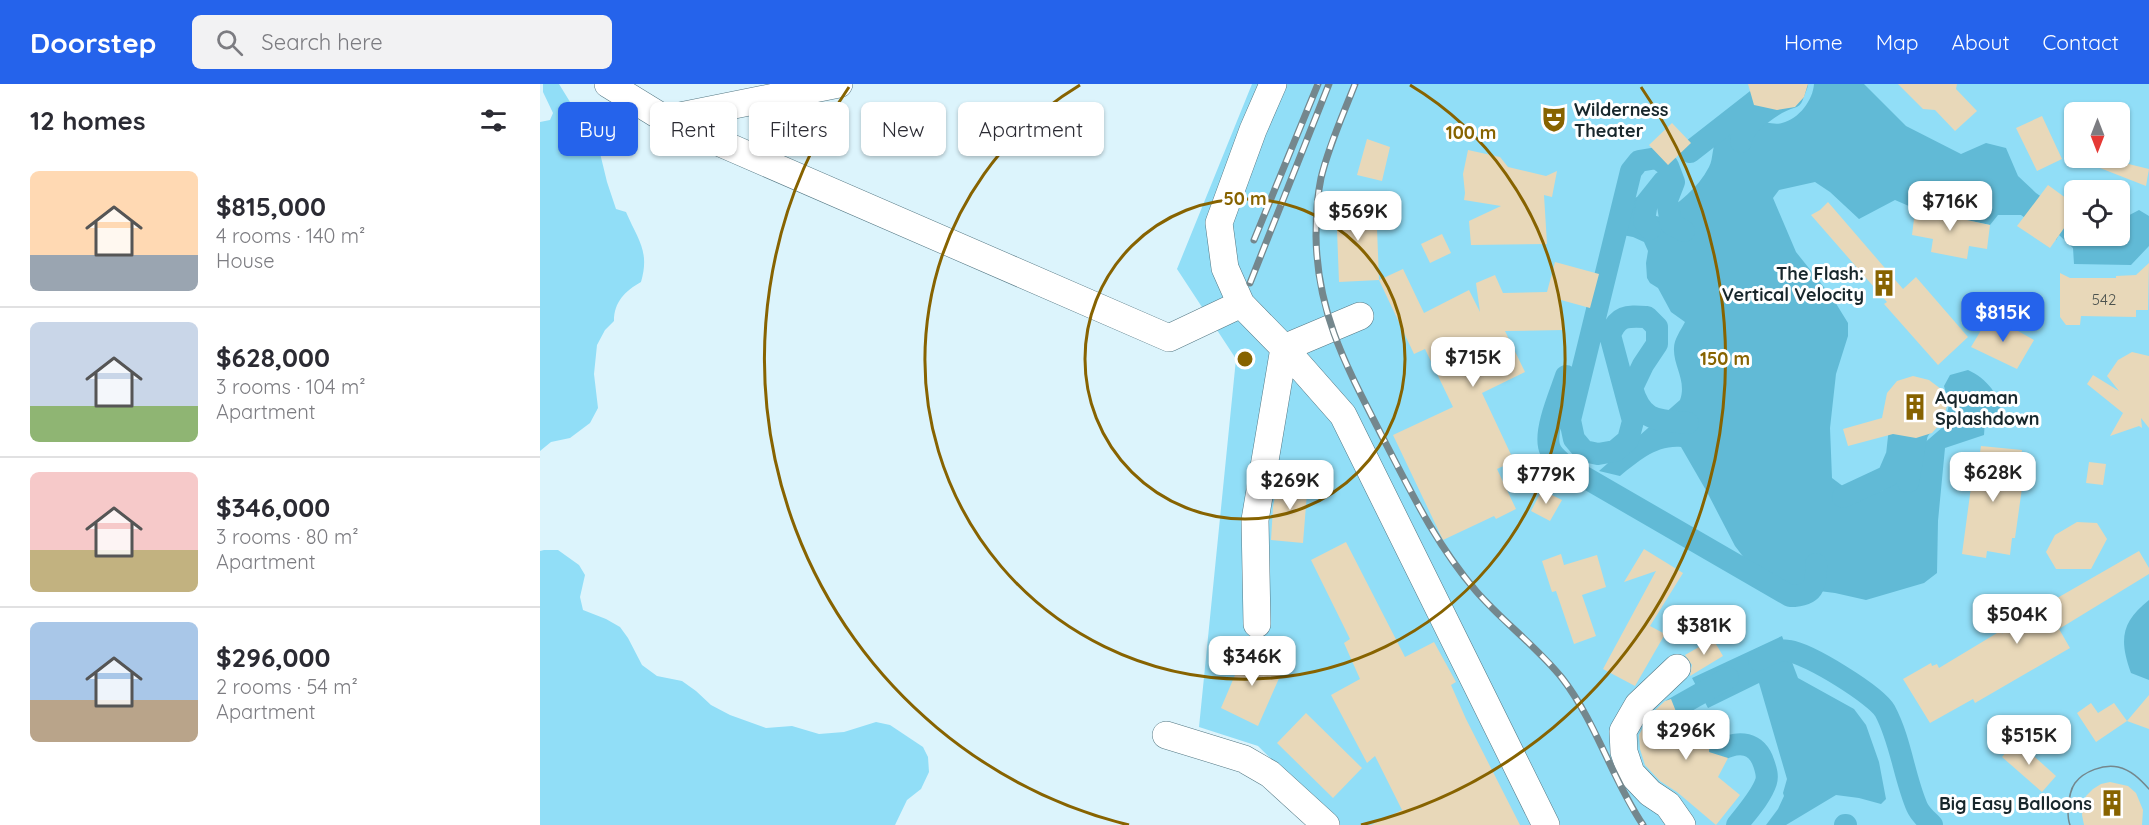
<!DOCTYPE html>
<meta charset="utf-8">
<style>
:root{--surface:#fff;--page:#f2f2f3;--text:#2b2b33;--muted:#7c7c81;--line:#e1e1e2;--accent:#2563eb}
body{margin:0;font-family:Quicksand,sans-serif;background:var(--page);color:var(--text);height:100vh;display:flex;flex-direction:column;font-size:22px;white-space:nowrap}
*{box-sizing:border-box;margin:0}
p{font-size:20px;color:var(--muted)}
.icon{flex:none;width:33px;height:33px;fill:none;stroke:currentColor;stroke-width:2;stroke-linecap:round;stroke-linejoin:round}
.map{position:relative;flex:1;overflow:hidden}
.drawer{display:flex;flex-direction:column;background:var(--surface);width:540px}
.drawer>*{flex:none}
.banner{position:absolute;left:18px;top:18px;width:570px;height:54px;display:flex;gap:12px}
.needle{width:39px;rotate:180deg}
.buttons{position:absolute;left:1524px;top:18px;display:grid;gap:12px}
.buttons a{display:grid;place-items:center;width:66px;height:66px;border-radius:9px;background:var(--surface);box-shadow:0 2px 4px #0004;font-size:30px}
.price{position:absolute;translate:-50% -51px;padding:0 14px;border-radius:12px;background:#fff;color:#222;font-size:20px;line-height:39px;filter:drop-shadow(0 2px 3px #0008)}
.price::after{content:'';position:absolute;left:50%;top:36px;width:18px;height:14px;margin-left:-9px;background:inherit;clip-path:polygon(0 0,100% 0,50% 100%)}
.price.on{background:var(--accent);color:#fff}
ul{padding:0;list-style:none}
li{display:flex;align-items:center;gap:18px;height:150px;padding:0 30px}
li+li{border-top:2px solid var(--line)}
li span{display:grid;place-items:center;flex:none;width:168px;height:120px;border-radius:9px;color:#555}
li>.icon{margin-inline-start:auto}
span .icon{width:72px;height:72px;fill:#fffc;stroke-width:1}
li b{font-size:26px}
h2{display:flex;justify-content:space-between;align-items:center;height:72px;padding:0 30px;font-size:26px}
.chip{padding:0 21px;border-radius:9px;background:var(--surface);box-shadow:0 2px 4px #0004;font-size:21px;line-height:54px}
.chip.on{background:var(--accent);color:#fff}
header{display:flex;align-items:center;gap:36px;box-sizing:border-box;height:84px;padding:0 30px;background:var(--accent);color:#fff}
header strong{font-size:28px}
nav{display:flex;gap:33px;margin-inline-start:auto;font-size:21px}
.search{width:420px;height:54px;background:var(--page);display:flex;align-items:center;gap:15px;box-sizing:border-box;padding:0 21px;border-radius:9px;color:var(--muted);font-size:22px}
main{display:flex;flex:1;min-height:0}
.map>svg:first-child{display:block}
.green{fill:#91def7;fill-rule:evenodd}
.water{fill:#61bad6}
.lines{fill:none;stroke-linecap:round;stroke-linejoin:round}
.canal{stroke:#61bad6;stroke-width:22}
.building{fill:#e8d8b9}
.minor-casing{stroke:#537783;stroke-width:28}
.minor{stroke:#fff;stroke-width:27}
.tram{stroke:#74878d;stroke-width:1.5}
.rail-casing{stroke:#74878d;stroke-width:7}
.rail{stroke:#fff;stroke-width:4.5;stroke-dasharray:14;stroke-linecap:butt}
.ring{fill:none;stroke:#876300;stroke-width:3}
.labels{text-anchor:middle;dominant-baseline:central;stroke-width:6;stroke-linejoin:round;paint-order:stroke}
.number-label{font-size:15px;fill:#4c534f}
.poi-label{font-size:18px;font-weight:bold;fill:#18272c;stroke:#fff;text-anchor:start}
.centre{fill:#876300;stroke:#fff;stroke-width:3}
.ring-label{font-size:18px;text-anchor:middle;font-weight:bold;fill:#876300;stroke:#fff;stroke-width:6;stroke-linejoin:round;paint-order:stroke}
</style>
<header>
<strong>Doorstep</strong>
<div class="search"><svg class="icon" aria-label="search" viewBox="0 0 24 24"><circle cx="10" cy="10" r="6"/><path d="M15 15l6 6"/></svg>Search here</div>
<nav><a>Home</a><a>Map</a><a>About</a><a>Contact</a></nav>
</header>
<main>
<section class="drawer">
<h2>12 homes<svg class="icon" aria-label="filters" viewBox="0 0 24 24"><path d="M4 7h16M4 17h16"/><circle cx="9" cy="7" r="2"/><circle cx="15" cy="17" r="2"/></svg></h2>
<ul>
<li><span style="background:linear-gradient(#ffd9b3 70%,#9aa5b1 0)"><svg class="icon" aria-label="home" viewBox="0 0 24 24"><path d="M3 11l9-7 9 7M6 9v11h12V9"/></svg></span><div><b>$815,000</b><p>4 rooms · 140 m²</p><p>House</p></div></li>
<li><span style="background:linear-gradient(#c9d6e8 70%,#8fb573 0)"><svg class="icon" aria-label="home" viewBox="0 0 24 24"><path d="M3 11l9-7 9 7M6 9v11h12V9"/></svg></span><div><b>$628,000</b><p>3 rooms · 104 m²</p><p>Apartment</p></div></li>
<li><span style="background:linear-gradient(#f6c9c9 65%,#c2b280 0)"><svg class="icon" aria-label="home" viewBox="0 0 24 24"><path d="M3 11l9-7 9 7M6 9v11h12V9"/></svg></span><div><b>$346,000</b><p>3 rooms · 80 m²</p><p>Apartment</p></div></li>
<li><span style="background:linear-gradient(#a9c7e8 65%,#b9a48a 0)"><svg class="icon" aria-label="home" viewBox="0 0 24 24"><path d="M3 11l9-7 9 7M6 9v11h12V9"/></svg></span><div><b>$296,000</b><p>2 rooms · 54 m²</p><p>Apartment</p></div></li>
</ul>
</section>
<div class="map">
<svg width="1609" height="741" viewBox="0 0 1609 741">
<rect width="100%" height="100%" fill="#dcf4fc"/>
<path class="green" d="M3,0H19L59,65L67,98L76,125L86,128C98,156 110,167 101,198C85,207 74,218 74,237L65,246L57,261L54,290L58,324L50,339L30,354L11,358L0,367V38L10,36L13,29L3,8Z
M712,0H1609V741H798L718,662L659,643L696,275L637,185ZM1534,28H1580V74H1534ZM1534,106H1580V152H1534Z
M4,466H18L39,481L45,491L40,513L43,526L66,535L80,543L88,554L102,581L117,592L142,597L156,607L171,621L190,631L226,644L252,642L279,650L304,648L336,638L350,641L383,663L388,673L389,688L381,705L367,716L355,741H0V467Z"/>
<path class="water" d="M1274,0H1324L1366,42L1421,70L1446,59L1466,64L1478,92L1496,109L1534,136V152H1580V136L1599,126L1609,132V162L1591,181L1534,180L1533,164L1519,151L1516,156L1481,131H1458L1450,141L1422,135V129L1389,123L1378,126L1355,116L1319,135L1290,108L1275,98L1239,106L1233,114L1256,168L1292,213L1308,239V252L1296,290L1290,344L1292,394L1312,409L1342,407L1360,380L1404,342L1409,321L1404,302L1410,291L1428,286C1448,295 1464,315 1461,338L1445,336L1444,351L1405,364L1398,437L1397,489L1384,499L1326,516L1295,509L1224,500L1195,462L1167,408L1141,363C1116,361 1099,377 1080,392L1059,387L1140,316C1147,297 1133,282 1134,264C1134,255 1141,246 1145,238L1131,228L1118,204L1110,199L1107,194L1106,179L1108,167L1104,158L1093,153L1067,148L1075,125L1106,108L1109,130L1120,133C1138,118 1158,105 1169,83C1174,74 1171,61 1179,52C1188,42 1209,35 1221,23L1217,37C1224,38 1235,41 1242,39C1259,35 1273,16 1274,0Z
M1609,516V596L1591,589C1579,556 1581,538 1609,516Z
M1242,552L1258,594L1314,625L1326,641L1339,678L1346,715L1341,720L1319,714L1296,711L1246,741H1226L1238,725L1244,712L1243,709L1247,695L1219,599L1168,624L1152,594Z"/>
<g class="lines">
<path class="canal" d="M1201,58C1202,40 1236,17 1252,13L1257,0
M1150,68L1223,11V0
M1110,145L1104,137L1107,118L1123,98
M1144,147L1131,140L1127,116L1134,98L1128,82L1117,74L1099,77L1091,87L1030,336L1034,355L1044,367L1058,370L1075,367L1088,356L1093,337L1070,251C1078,231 1087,232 1107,233L1117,243V260L1103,281L1092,304C1102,338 1117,336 1148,339
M1026,292C1020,310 1005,344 1009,362C1011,372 1020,377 1027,383L1250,512C1273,512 1277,502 1276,480
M1368,398L1377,349L1380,344L1393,331
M1303,413L1348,392L1357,371L1360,344L1356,323
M1219,576C1229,571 1238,565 1249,567C1269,570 1336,611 1345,627C1361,657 1364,693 1377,723C1380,730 1387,736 1392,741
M1133,625L1188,594
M1180,666C1199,656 1217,658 1224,680C1226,686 1228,692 1226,698C1221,713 1207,728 1197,741
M1305,741H1306"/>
</g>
<path class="building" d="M1208,0H1268L1264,13L1255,23L1237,26L1214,21Z
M1358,0H1417L1416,5L1437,27L1415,47L1395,26L1383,25Z
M1502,32L1522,75L1497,87L1476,44Z
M1132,39L1151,59L1128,81L1109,61Z
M827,55L850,63L842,97L817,91Z
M928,66L960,73L968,83L1006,92L1017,87L1012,113L1004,111L1007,160L931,161L929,137L961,122L924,116L925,109L923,90Z
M1564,74L1609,85L1606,102L1560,84Z
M1508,101L1534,120V130L1510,164L1477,142Z
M836,118L839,196L799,198L796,120Z
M1288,118L1363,205L1376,193L1428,253L1398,281L1344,220L1347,218L1271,131L1280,126Z
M1389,123L1423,129L1422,135L1450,141L1447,165L1429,162L1427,175L1391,168L1393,155L1372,151L1375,127L1387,130Z
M902,150L911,169L890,179L881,160Z
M1015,178L1059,190L1050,224L1021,216L1023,246L965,247L985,288L942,309L974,377L957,385L976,425L956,435L954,432L903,456L853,351L913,323L885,265L874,270L839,196L863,185L884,229L929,206L940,228L936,199L955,191L963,209L1007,208Z
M1609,179L1608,226H1596V233L1541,232L1540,241H1526L1520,233V189L1530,194H1576V192L1596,191Z
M1453,233L1494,256L1477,285L1431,263L1446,238L1449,240Z
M1592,268L1609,272V344L1601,334L1602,344L1599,342L1570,352L1583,329L1547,300L1553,291L1579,307L1567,292L1578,276Z
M1373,292L1389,296L1401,305L1407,321L1403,337L1392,349L1376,354L1353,350L1308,362L1303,345L1342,334L1347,309L1357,297Z
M1441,362L1482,366L1477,404H1482L1475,454H1472L1470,471L1447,467L1446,474L1422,470L1434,381H1438Z
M1549,378L1566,380L1563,401L1546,399Z
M738,395L768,396L763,459L731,456L733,423Z
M1002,406L1022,416L1010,437L991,427Z
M1537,438L1557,439L1567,455L1551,485H1516L1506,468L1515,451Z
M806,458L865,573L894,558L916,598L911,601L926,635L980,741H831L862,726L835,672L827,679L791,611L820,595L804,559L810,555L771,476Z
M1104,465L1143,489L1110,542L1125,550L1095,602L1063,585L1116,487L1084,498Z
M1599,467L1609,484V490L1519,545L1530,564L1435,619L1433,615L1390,639L1363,595L1391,579L1392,582L1397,580L1399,584L1462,546V550L1465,544Z
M1021,470L1024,481L1057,471L1066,503L1042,511L1056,552L1034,560L1016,507L1012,508L1002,477Z
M1173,555L1183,572L1150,592L1152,581L1145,571Z
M706,565L744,583L718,642L681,624Z
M1609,611V645L1587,637Z
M1131,615L1137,630L1149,631L1163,641L1170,655L1169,668L1188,674L1178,693L1200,711L1176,741L1137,708L1120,697L1105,681L1100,665L1099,651L1110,631L1125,617Z
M1551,619L1558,629L1574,619L1587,637L1556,658L1537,629Z
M766,629L822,684L793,714L737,659Z
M1476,656L1516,692L1502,708L1462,673Z
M1570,698L1588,702L1596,709L1603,726L1602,741H1544L1542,731L1543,721L1546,712L1553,705L1561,700Z"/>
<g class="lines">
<defs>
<path id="minor" d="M68,0L125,35L299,0
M733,0L713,46L679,139L685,184L701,220L744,264L803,331L1006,741
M125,35L629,254L701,220
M717,540L715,436L744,264L820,232
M1137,584L1098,621L1083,647L1084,668L1091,689L1110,709L1128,721L1142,741
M626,651L704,675L730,690L786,741"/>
</defs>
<use href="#minor" class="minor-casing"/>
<use href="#minor" class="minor"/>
<path class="tram" d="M1530,741C1528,736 1528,732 1528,727C1529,718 1529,707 1535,699C1544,687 1564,680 1578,683C1591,686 1600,695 1609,705"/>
<defs>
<path id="rail" d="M815,0C803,31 789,61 781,94C777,113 776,133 776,152C777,232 809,287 844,356C872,410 896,460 936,507C963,538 996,562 1022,594C1056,638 1072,695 1103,741
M714,156L778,0
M710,199L789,0"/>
</defs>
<use href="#rail" class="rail-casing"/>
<use href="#rail" class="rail"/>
</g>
<g class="ring">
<circle cx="705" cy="275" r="160"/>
<path d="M870 1A320 320 0 1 1 540 1"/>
<path d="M589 741A480 480 0 0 1 309 3M1101 3A480 480 0 0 1 821 741"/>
</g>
<defs>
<symbol id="theatre-bare" viewBox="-9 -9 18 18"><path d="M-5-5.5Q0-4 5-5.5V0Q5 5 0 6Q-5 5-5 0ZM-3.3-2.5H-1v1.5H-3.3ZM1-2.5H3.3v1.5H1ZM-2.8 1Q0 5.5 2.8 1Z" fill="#876300" stroke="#fff" stroke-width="2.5" paint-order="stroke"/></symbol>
<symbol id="building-bare" viewBox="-9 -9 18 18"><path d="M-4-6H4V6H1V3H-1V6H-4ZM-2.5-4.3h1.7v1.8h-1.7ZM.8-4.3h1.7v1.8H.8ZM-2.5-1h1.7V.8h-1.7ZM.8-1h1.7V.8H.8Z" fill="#876300" stroke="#fff" stroke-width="2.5" paint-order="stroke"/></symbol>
</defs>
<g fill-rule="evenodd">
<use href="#theatre-bare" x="995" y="16" width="38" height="38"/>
<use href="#building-bare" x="1325" y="180" width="38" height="38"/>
<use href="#building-bare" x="1356" y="304" width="38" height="38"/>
<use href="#building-bare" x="1553" y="700" width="38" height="38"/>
</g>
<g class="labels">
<g class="number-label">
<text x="1564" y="215">542</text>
</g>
<g class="poi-label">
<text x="1034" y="25">Wilderness<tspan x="1034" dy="21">Theater</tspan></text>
<text x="1324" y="189" text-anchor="end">The Flash:<tspan x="1324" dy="21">Vertical Velocity</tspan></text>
<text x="1395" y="313">Aquaman<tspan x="1395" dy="21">Splashdown</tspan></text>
<text x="1552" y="719" text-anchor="end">Big Easy Balloons</text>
</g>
</g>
<circle cx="705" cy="275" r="9" class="centre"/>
<g class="ring-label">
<text x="931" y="55">100 m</text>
<text x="705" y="121">50 m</text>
<text x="1185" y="281">150 m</text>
</g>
</svg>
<div class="buttons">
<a><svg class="needle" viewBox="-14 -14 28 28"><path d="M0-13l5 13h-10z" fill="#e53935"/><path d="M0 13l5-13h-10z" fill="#7c7c81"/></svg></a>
<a><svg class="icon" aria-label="locate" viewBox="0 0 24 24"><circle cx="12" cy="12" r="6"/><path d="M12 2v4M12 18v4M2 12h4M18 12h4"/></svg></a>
</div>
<b class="price" style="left:1410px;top:148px">$716K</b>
<b class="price" style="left:818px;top:158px">$569K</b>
<b class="price on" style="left:1463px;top:259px">$815K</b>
<b class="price" style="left:933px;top:304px">$715K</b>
<b class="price" style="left:1453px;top:419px">$628K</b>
<b class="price" style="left:1006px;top:421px">$779K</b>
<b class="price" style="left:750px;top:427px">$269K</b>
<b class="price" style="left:1477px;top:561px">$504K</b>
<b class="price" style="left:1164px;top:572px">$381K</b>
<b class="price" style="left:712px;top:603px">$346K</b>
<b class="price" style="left:1146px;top:677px">$296K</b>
<b class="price" style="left:1489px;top:682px">$515K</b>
<div class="banner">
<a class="chip on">Buy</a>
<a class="chip">Rent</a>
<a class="chip">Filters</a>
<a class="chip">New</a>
<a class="chip">Apartment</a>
</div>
</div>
</main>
